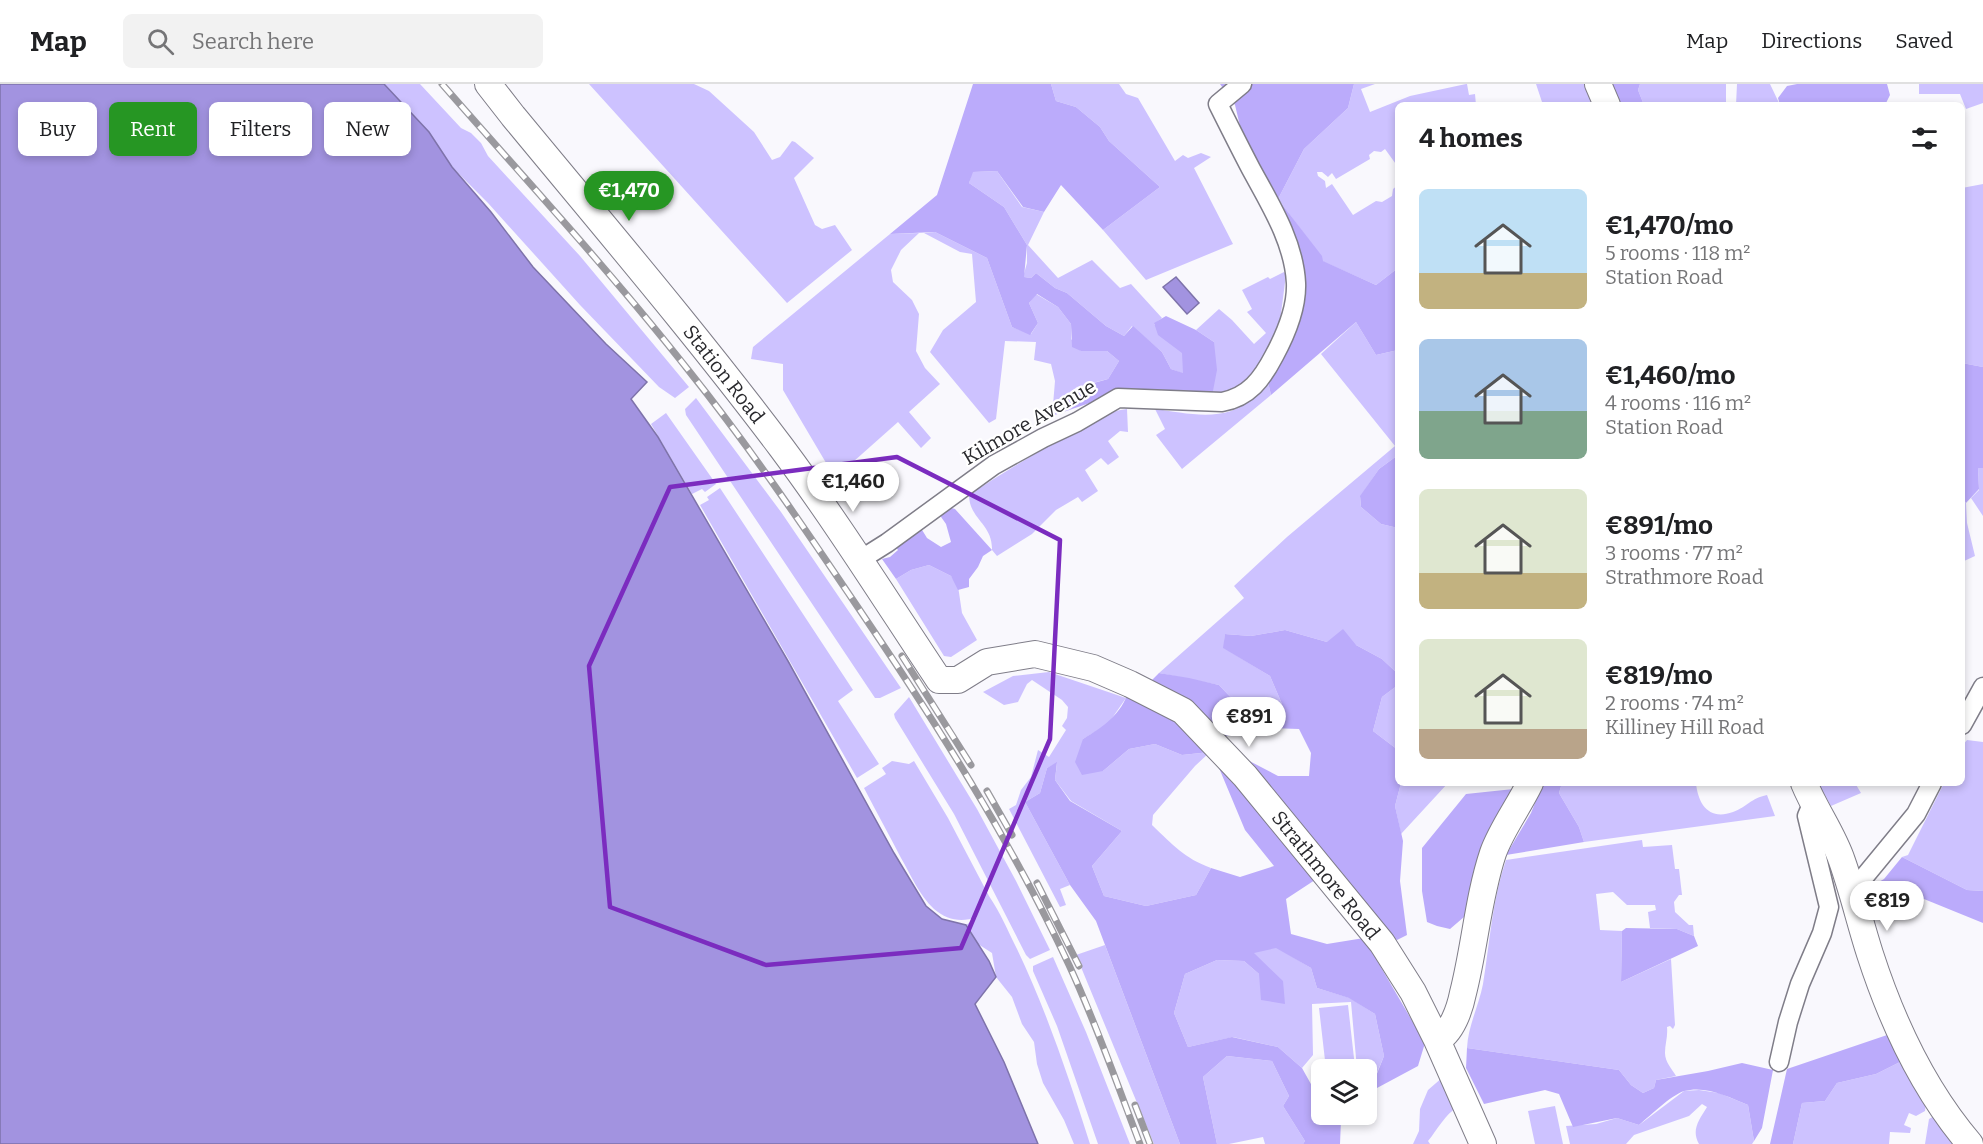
<!DOCTYPE html>
<meta charset="utf-8">
<style>
:root{--surface:#fff;--page:#f2f2f2;--text:#202124;--muted:#757577;--line:#e0e0e0;--accent:#269623}
body{margin:0;font-family:Bitter,serif;background:var(--page);color:var(--text);height:100vh;display:flex;flex-direction:column;font-size:22px;white-space:nowrap}
*{box-sizing:border-box;margin:0}
p{font-size:20px;color:var(--muted)}
.icon{flex:none;width:33px;height:33px;fill:none;stroke:currentColor;stroke-width:2;stroke-linecap:round;stroke-linejoin:round}
.map{position:relative;flex:1;overflow:hidden}
.sheet{position:absolute;left:1395px;top:18px;width:570px;height:684px;display:flex;flex-direction:column;background:var(--surface);border-radius:9px;box-shadow:0 3px 9px #0003}
.sheet>*{flex:none}
.banner{position:absolute;left:18px;top:18px;width:570px;height:54px;display:flex;gap:12px}
.buttons{position:absolute;left:1311px;top:975px;display:grid;gap:12px}
.buttons a{display:grid;place-items:center;width:66px;height:66px;border-radius:9px;background:var(--surface);box-shadow:0 3px 9px #0003;font-size:30px}
.price{position:absolute;translate:-50% -51px;padding:0 14px;border-radius:21px;background:#fff;color:#222;font-size:20px;line-height:39px;filter:drop-shadow(0 2px 3px #0008)}
.price::after{content:'';position:absolute;left:50%;top:36px;width:18px;height:14px;margin-left:-9px;background:inherit;clip-path:polygon(0 0,100% 0,50% 100%)}
.price.current{background:var(--accent);color:#fff}
ul{padding:0;list-style:none}
li{display:flex;align-items:center;gap:18px;height:150px;padding:0 24px}
li span{display:grid;place-items:center;flex:none;width:168px;height:120px;border-radius:9px;color:#555}
li>.icon{margin-inline-start:auto}
span .icon{width:72px;height:72px;fill:#fffc;stroke-width:1}
li b{font-size:26px}
h2{display:flex;justify-content:space-between;align-items:center;height:72px;padding:0 24px;font-size:26px}
.pill{padding:0 21px;border-radius:9px;background:var(--surface);box-shadow:0 3px 9px #0003;font-size:21px;line-height:54px}
.pill.current{background:var(--accent);color:#fff}
header{display:flex;align-items:center;gap:36px;box-sizing:border-box;height:84px;padding:0 30px;background:var(--surface);border-bottom:2px solid var(--line)}
header strong{font-size:28px}
nav{display:flex;gap:33px;margin-inline-start:auto;font-size:21px}
.search{width:420px;height:54px;background:var(--page);display:flex;align-items:center;gap:15px;box-sizing:border-box;padding:0 21px;border-radius:9px;color:var(--muted);font-size:22px}
.map>svg:first-child{display:block}
.green{fill:#cdc2ff}
.forest{fill:#bbabfb}
.water{fill:#a293e0;stroke:#7e73aa;stroke-width:1.5}
.lines{fill:none;stroke-linecap:round;stroke-linejoin:round}
.street-casing{stroke:#7f7d88;stroke-width:21}
.secondary-casing{stroke:#7f7d88;stroke-width:28}
.street{stroke:#fff;stroke-width:18}
.secondary{stroke:#fff;stroke-width:26}
.rail-casing{stroke:#9a999e;stroke-width:7}
.rail{stroke:#fff;stroke-width:4.5;stroke-dasharray:14;stroke-linecap:butt}
.marked{fill:none;stroke:#7b2cbf;stroke-width:4.5;stroke-linejoin:round}
.labels{text-anchor:middle;dominant-baseline:central;stroke-width:4.5;stroke-linejoin:round;paint-order:stroke}
.street-label{font-size:20px;fill:#29292d;stroke:#fff}
</style>
<header>
<strong>Map</strong>
<div class="search"><svg class="icon" aria-label="search" viewBox="0 0 24 24"><circle cx="10" cy="10" r="6"/><path d="M15 15l6 6"/></svg>Search here</div>
<nav><a>Map</a><a>Directions</a><a>Saved</a></nav>
</header>
<div class="map">
<svg width="1983" height="1060" viewBox="0 0 1983 1060">
<rect width="100%" height="100%" fill="#f9f8fd"/>
<path class="green" d="M383,0H420L461,44L471,49L481,59L488,72L580,172L689,303L675,314L659,303L580,221L488,119L452,83L429,48Z
M589,0H694L709,7L754,48L772,76L780,73L792,57L795,58L814,74L794,94L815,141L822,145L835,141L852,166L787,219Z
M1051,0H1119L1126,10L1138,14L1175,77L1183,71L1188,74L1201,69L1211,73L1194,84L1233,160L1146,196L1103,146L1160,103L1109,57L1100,43L1076,23L1056,17Z
M1354,0H1375L1361,5L1370,28L1410,12L1466,0H1467L1469,11L1475,10L1476,21H1398V83L1385,65L1381,68L1374,67L1369,71L1370,75L1336,95L1332,89L1328,93L1322,88H1317L1318,92L1325,97L1326,104L1332,100L1353,131L1376,117L1382,118L1392,112L1393,105L1398,101V184L1376,201L1322,177L1321,172L1278,115L1304,65L1348,24Z
M1536,0H1584L1591,17L1589,21H1543Z
M1640,0H1726V21H1644L1638,6Z
M1737,0H1770L1780,21H1736Z
M1919,0H1983V19L1966,25L1960,10H1919Z
M997,87L1022,123L1044,128L1028,161L1058,194L1092,176L1120,204L1131,200L1162,234L1154,240L1183,269L1184,290L1171,285L1162,268L1132,242L1124,252L1106,242L1067,209L1055,204L1036,189L1031,194L1023,193L1027,179V161L1004,123L969,99L972,88Z
M1983,100V283L1962,279V104Z
M935,148L987,174L1012,243L1031,250L1038,239L1029,219L1036,210L1058,223L1071,240V255L1081,267H1107L1119,277L1108,295L1077,303L1053,321L1055,297L1051,280L1034,276L1036,258L1005,257L996,335L989,339L930,268L943,246L976,218L972,170L960,168L924,149Z
M919,149L901,166L891,186L893,198L912,216L919,230L916,267L925,284L940,300L909,328L931,354L921,364L898,338L835,394L783,306V280L751,275L753,263L890,150Z
M1284,188L1286,191L1280,237L1267,266L1251,292L1239,305L1212,312L1214,258L1196,246L1219,225L1232,236L1254,260L1266,249L1247,228L1252,225L1242,206L1268,193L1270,195Z
M1356,238L1376,271L1398,266V371L1379,385L1360,413L1361,423L1381,440L1398,444V590L1382,575L1356,561L1327,558L1285,546L1251,552L1225,550L1224,564L1270,592L1282,620L1266,630L1236,619L1219,601L1159,589L1244,514L1234,502L1287,453L1395,362L1321,270Z
M1268,298L1271,311L1182,385L1156,351L1165,345L1155,325C1179,328 1207,335 1231,327C1246,322 1257,309 1268,298Z
M696,314L781,428L901,604L880,614H875L686,331L685,325Z
M1127,325L1128,348L1120,347L1108,357L1119,373L1108,381L1101,374L1085,386L1098,407L1082,418L1078,413L1056,426L1032,450L997,472L992,466C993,440 969,435 969,411C1001,390 1034,370 1068,351C1086,341 1106,327 1127,325Z
M666,329L716,400L705,408L702,405L692,410L651,340Z
M1978,384H1983V432L1971,414L1979,406Z
M720,404L853,606L838,617L879,680L857,694L700,421L709,416L707,413Z
M1962,413L1966,419L1967,439L1975,472L1962,478Z
M929,481L951,492L958,502L962,529L977,556L951,573L944,572L896,495L911,486Z
M1049,588L1126,614L1108,640L1083,655L1103,687L1129,665L1155,660L1182,671L1210,668L1195,682L1153,731L1152,741C1173,761 1184,774 1211,784L1196,811L1146,822L1104,812L1092,782L1122,747L1071,717L1055,696L1057,679L1047,684L1040,709L1025,718L1070,801L1060,805L1066,821L1060,823L1009,725L1016,721L1021,706L1031,693L1038,666L1049,673L1066,646L1062,642L1067,634L1068,623L1062,616L1032,596L1027,600L1018,618L1004,621L983,608L1013,592Z
M1398,601V666L1373,647L1382,613Z
M909,613L977,725L1016,797L1050,866L1030,875L1026,871L954,730L895,634L894,630Z
M1967,656L1983,658V807L1967,806L1902,773L1908,771L1944,699H1962V662Z
M892,677L909,680L914,677L948,734L989,812C1000,828 1008,847 1017,865C1047,928 1069,994 1090,1060H1074L1064,1036L1043,999L1037,980L1034,958L1022,940L1012,913L996,893L992,869L978,860L966,841L977,833C961,839 947,836 934,825C919,811 911,791 901,774C889,751 876,727 864,704L886,690L882,684Z
M1401,699H1448L1401,750L1395,722Z
M1562,699H1696C1698,720 1709,737 1733,728C1747,723 1751,714 1767,711L1775,732L1584,758L1579,743L1559,709Z
M1818,699H1855L1861,709L1831,722Z
M1642,756L1643,763L1672,761L1675,785H1679L1682,811H1679L1674,818L1675,828L1689,841H1693L1694,852L1677,845L1650,844L1648,828L1656,826L1655,821H1627L1613,808L1596,810L1600,846L1622,847L1621,898L1671,875L1675,941L1673,945L1670,942L1667,943C1668,953 1665,960 1665,969C1665,978 1672,985 1676,992L1656,996L1654,1004L1643,1009L1631,1001L1619,986L1467,964C1468,942 1479,921 1483,900C1490,857 1492,817 1506,776Z
M1105,861L1180,1060H1154L1076,871Z
M1276,863L1311,884L1317,904L1350,914L1375,930L1384,972L1376,991L1377,1004L1367,1021L1366,986L1357,985L1351,918L1312,920L1313,971L1302,984L1278,963L1233,953L1188,963L1174,929L1185,890L1217,876L1244,877L1259,890L1285,920L1253,868Z
M1053,873L1086,948L1130,1060H1098L1057,942L1033,887V882Z
M1348,921L1355,983L1326,985L1319,924Z
M1227,972L1272,977L1289,1012L1283,1022L1305,1057L1303,1060H1265L1263,1053L1229,1060H1217L1203,993Z
M1904,976L1927,1012L1925,1027L1916,1032L1909,1029L1904,1041L1911,1044L1910,1049L1890,1048L1889,1060H1793L1802,1019L1825,1017L1837,999L1876,990Z
M1443,993L1458,1023C1445,1030 1438,1045 1428,1057L1430,1060H1413L1419,1047L1420,1025L1428,1006Z
M1699,1006L1719,1009L1748,1021L1754,1057L1752,1060H1699C1691,1046 1699,1036 1707,1023L1702,1020L1689,1032L1634,1051L1626,1060H1570L1566,1042L1596,1040L1617,1034L1639,1041L1684,1007Z
M1555,1022L1563,1060H1535L1528,1027Z
M1941,1028L1962,1060H1925L1929,1035Z"/>
<path class="forest" d="M973,0H1051L1056,17L1076,23L1100,43L1109,57L1160,103L1103,146L1061,101L1044,128L1023,123L997,87L973,88L969,99L1004,123L1027,161L1024,193L1031,194L1036,189L1055,204L1067,209L1106,242L1124,252L1133,242L1162,268L1171,285L1183,289L1182,269L1158,251L1154,239L1166,232L1196,246L1214,258L1217,286L1212,312L1116,310L1040,336C1063,309 1074,304 1108,295L1119,277L1107,267H1081L1072,263L1071,240L1058,223L1037,210L1029,219L1038,239L1030,251L1012,243L987,174L935,148L890,150L937,111Z
M1220,0H1354L1348,24L1304,65L1278,115L1245,63L1235,21Z
M1609,0H1640L1638,6L1644,21H1620Z
M1797,0H1887L1890,11L1885,21H1780L1778,14L1787,2Z
M1281,119L1322,172L1323,177L1376,201L1398,184V266L1376,271L1356,238L1271,311L1268,298L1302,217Z
M1962,279L1983,283V384H1978L1979,405L1966,419L1962,413Z
M1398,371V444L1381,440L1361,423L1360,412L1379,385Z
M948,423L955,425L992,466L983,472L978,483L969,495V503L958,506L951,492L929,481L911,486L896,495L882,475L890,473L898,466L894,461L919,441L927,454L941,463L951,458L946,440L939,430Z
M1343,545L1356,561L1382,575L1398,590V601L1382,613L1373,647L1398,666V699H1401L1395,722L1403,757L1400,797L1407,851L1397,856L1381,847L1289,725L1238,671L1278,692H1309L1311,669L1299,645L1269,644L1221,653L1185,618L1152,596L1159,589L1189,594L1219,601L1236,619L1266,630L1282,620L1270,592L1223,564L1225,550L1251,552L1285,546L1327,558Z
M1129,606L1171,632L1210,668L1182,671L1155,660L1129,665L1103,687L1082,691L1075,678L1083,655C1104,642 1121,631 1129,606Z
M1214,672L1318,794L1286,815L1291,850L1327,860L1364,854L1425,959L1418,982L1377,1004L1376,992L1384,972L1375,930L1349,914L1317,904L1311,884L1276,864L1254,869L1283,897L1285,920L1261,916L1259,890L1244,877L1217,876L1185,890L1174,929L1188,963L1232,953L1278,963L1302,984L1321,1018L1322,1030L1335,1031L1341,1036L1340,1060H1303L1305,1057L1283,1022L1289,1012L1272,977L1227,972L1203,993L1217,1060H1180L1096,837L1070,801L1025,718L1040,709L1047,684L1057,678L1055,696L1070,717L1122,747L1092,782L1104,812L1146,822L1196,811L1211,784L1240,793L1274,782L1245,746Z
M1543,699H1562L1559,709L1579,743L1584,758L1506,771L1531,729Z
M1523,704L1475,819L1464,833L1450,845L1437,842L1427,838L1422,807V764L1466,710Z
M1902,773L1967,806L1983,807V839L1892,802L1872,813L1868,804L1884,795Z
M1626,844L1677,845L1694,852L1698,862L1621,898L1622,847Z
M1893,949L1906,975L1876,990L1837,999L1825,1017L1802,1019L1793,1060H1770L1787,985Z
M1467,964L1619,986L1631,1001L1643,1009L1654,1004L1656,996L1708,987L1742,979L1773,986L1762,1044L1754,1057L1748,1021C1729,1013 1706,1001 1684,1007C1670,1012 1651,1031 1639,1041L1617,1034L1573,1043L1559,1010L1545,1006L1484,1020L1466,984Z"/>
<path class="water" d="M0,0H384L429,48L452,83L491,128L533,183L606,260L647,298L631,315L658,353L788,577L894,769L926,822L942,835L966,841L989,877L996,893L975,920L1004,978L1038,1060H0Z
M1176,193L1199,219L1187,230L1163,203Z"/>
<g class="lines">
<defs>
<path id="street" d="M860,476L887,459L994,381L1043,354L1077,338L1118,314L1222,318C1249,313 1262,295 1274,272C1286,250 1297,224 1296,199C1294,158 1270,120 1251,85C1240,64 1229,42 1218,20L1242,0
M1962,641L1983,603
M1851,804L1860,798L1916,730L1932,699
M1779,978L1788,938L1800,900L1822,849L1829,823L1807,732L1813,718"/>
<path id="secondary" d="M488,0L513,32C603,141 696,250 781,363C837,438 887,518 939,596H958L987,578L1035,570L1093,584L1130,600L1183,627L1245,692L1382,859L1413,908L1437,956L1483,1060
M1598,0L1607,21
M1804,699C1815,726 1833,750 1842,777C1853,808 1860,839 1870,870C1892,938 1923,1005 1970,1060
M1437,956C1452,949 1460,924 1463,909C1475,862 1478,814 1493,769C1501,746 1519,722 1530,699"/>
</defs>
<use href="#street" class="street-casing"/>
<use href="#secondary" class="secondary-casing"/>
<use href="#street" class="street"/>
<use href="#secondary" class="secondary"/>
<defs>
<path id="rail" d="M442,0C525,95 611,188 689,287C749,362 803,442 857,522C935,637 1010,755 1069,881C1096,939 1117,1000 1140,1060
M902,572L971,681
M987,707L1012,751
M1037,799L1079,882
M1135,1021L1150,1060"/>
</defs>
<use href="#rail" class="rail-casing"/>
<use href="#rail" class="rail"/>
</g>
<path class="marked" d="M897,373L1060,456L1050,655L961,864L766,881L610,823L589,582L670,403Z"/>
<g class="labels">
<g class="street-label">
<text transform="translate(724 290) rotate(52)">Station Road</text>
<text transform="translate(1029 338) rotate(-30)">Kilmore Avenue</text>
<text transform="translate(1326 791) rotate(51)">Strathmore Road</text>
</g>
</g>
</svg>
<div class="buttons">
<a><svg class="icon" aria-label="layers" viewBox="0 0 24 24"><path d="M12 4l9 5-9 5-9-5zM3 14l9 5 9-5"/></svg></a>
</div>
<b class="price current" style="left:629px;top:138px">€1,470</b>
<b class="price" style="left:853px;top:429px">€1,460</b>
<b class="price" style="left:1249px;top:664px">€891</b>
<b class="price" style="left:1887px;top:848px">€819</b>
<div class="banner">
<a class="pill">Buy</a>
<a class="pill current">Rent</a>
<a class="pill">Filters</a>
<a class="pill">New</a>
</div>
<section class="sheet">
<h2>4 homes<svg class="icon" aria-label="filters" viewBox="0 0 24 24"><path d="M4 7h16M4 17h16"/><circle cx="9" cy="7" r="2"/><circle cx="15" cy="17" r="2"/></svg></h2>
<ul>
<li><span style="background:linear-gradient(#bfe0f5 70%,#c2b280 0)"><svg class="icon" aria-label="home" viewBox="0 0 24 24"><path d="M3 11l9-7 9 7M6 9v11h12V9"/></svg></span><div><b>€1,470/mo</b><p>5 rooms · 118 m²</p><p>Station Road</p></div></li>
<li><span style="background:linear-gradient(#a9c7e8 60%,#7fa58c 0)"><svg class="icon" aria-label="home" viewBox="0 0 24 24"><path d="M3 11l9-7 9 7M6 9v11h12V9"/></svg></span><div><b>€1,460/mo</b><p>4 rooms · 116 m²</p><p>Station Road</p></div></li>
<li><span style="background:linear-gradient(#dfe7d0 70%,#c2b280 0)"><svg class="icon" aria-label="home" viewBox="0 0 24 24"><path d="M3 11l9-7 9 7M6 9v11h12V9"/></svg></span><div><b>€891/mo</b><p>3 rooms · 77 m²</p><p>Strathmore Road</p></div></li>
<li><span style="background:linear-gradient(#dfe7d0 75%,#b9a48a 0)"><svg class="icon" aria-label="home" viewBox="0 0 24 24"><path d="M3 11l9-7 9 7M6 9v11h12V9"/></svg></span><div><b>€819/mo</b><p>2 rooms · 74 m²</p><p>Killiney Hill Road</p></div></li>
</ul>
</section>
</div>
